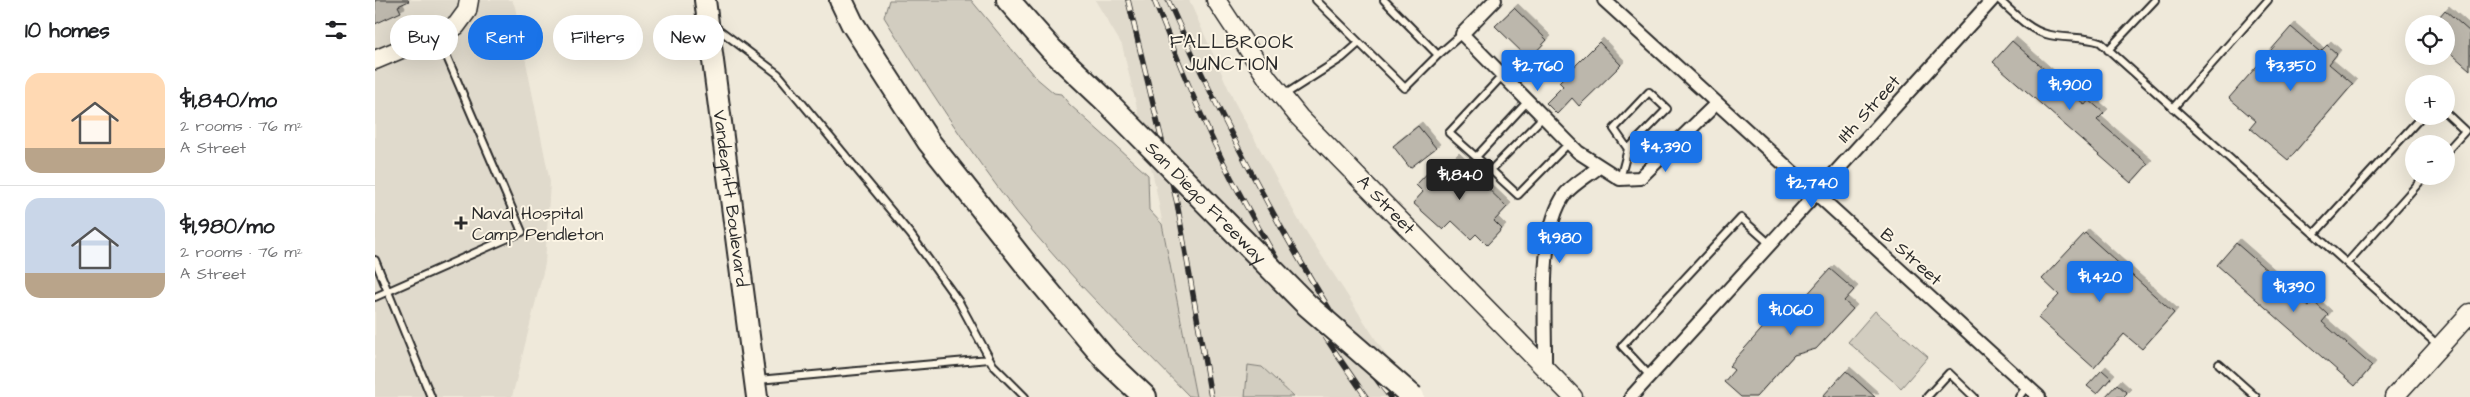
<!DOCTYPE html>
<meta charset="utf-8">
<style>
:root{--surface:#fff;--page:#f6f6f6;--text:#202124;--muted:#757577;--line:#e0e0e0;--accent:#1a73e8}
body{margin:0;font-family:"Architects Daughter",sans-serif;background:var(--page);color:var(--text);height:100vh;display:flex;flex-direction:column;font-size:19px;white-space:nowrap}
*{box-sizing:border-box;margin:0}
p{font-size:16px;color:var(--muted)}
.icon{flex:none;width:28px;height:28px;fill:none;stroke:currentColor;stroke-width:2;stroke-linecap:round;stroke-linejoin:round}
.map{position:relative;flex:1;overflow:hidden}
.details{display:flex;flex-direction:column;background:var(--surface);width:375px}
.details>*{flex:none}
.guide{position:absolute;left:15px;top:15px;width:475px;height:45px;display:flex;gap:10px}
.tools{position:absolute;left:2030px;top:15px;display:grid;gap:10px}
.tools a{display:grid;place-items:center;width:50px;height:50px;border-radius:50%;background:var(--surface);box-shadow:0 5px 20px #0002;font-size:25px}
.price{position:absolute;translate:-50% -42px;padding:0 11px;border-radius:5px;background:var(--accent);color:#fff;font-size:16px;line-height:32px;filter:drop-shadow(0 1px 2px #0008)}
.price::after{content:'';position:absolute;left:50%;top:30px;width:15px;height:11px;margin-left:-8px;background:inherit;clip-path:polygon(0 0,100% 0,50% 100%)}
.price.on{background:#222;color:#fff}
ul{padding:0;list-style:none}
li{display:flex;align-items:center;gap:15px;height:125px;padding:0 25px}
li+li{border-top:1px solid var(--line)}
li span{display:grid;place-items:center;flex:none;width:140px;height:100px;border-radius:15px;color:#555}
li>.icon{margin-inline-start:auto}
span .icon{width:60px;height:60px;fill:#fffc;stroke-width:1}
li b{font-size:21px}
h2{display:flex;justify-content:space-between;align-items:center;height:60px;padding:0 25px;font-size:21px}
.pill{padding:0 18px;border-radius:22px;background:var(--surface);box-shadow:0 5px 20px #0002;font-size:18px;line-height:45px}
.pill.on{background:var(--accent);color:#fff}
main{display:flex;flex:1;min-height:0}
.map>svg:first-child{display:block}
.built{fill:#e0dacc}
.green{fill:#d2cdc0;stroke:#7e7c76}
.building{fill:#bcb7ac;stroke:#2b2b2b;filter:url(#shadow)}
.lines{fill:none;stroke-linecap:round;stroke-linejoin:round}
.lane-casing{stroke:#2b2b2b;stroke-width:10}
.street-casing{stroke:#2b2b2b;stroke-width:16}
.secondary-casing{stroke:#2b2b2b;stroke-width:21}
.primary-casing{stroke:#2b2b2b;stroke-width:24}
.highway-casing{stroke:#2b2b2b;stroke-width:26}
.lane{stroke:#fcf5e5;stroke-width:6}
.street{stroke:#fcf5e5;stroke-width:12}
.secondary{stroke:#fcf5e5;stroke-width:18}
.primary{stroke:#fcf5e5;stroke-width:20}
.highway{stroke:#fcf5e5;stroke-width:22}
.rail-casing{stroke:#2b2b2b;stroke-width:5.5}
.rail{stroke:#fcf5e5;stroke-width:4;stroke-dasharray:11;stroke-linecap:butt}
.highway-bridge-casing{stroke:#2b2b2b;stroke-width:26;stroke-linecap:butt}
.highway-bridge{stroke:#fcf5e5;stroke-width:22}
.poi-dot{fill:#2b2b2b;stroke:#fcf5e5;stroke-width:2}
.labels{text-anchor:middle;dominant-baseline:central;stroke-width:4;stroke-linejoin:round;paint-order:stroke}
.street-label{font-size:18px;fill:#2b2b2b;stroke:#fcf5e5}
.poi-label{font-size:18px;fill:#2b2b2b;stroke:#fcf5e5;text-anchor:start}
.neighbourhood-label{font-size:19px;letter-spacing:1px;fill:#2b2b2b;stroke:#fcf5e5}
</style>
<main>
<section class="details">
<h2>10 homes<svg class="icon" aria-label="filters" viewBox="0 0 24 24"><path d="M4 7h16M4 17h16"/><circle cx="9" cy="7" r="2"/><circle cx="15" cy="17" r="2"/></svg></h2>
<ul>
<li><span style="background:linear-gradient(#ffd9b3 75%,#b9a48a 0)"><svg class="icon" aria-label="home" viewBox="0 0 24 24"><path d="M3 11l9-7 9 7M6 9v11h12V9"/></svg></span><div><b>$1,840/mo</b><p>2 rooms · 76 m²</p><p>A Street</p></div></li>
<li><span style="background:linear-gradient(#c9d6e8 75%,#b9a48a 0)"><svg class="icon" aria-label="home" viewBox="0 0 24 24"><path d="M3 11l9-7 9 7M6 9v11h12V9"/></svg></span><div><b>$1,980/mo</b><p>2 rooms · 76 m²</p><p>A Street</p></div></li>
</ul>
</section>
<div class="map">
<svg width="2095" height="397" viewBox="0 0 2095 397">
<defs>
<filter id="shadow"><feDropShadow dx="4" dy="-4" stdDeviation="0" flood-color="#0004"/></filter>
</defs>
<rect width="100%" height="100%" fill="#efe9da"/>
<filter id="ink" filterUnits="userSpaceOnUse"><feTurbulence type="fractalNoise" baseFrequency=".02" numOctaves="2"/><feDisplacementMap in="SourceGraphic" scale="10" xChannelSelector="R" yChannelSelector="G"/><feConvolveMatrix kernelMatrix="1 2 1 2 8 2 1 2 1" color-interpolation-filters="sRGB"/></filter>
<g filter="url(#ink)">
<path class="built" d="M0,0H137L140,7L175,182L170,264L137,397H0Z
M720,0H814L859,101L923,219L1038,397H919L887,367L873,366L870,397H821L780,184L747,45Z"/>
<path class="green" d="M514,0H596L659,76L679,93L686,94L694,104L773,175L774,210L787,224L821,397L814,396C755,335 694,277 641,211C592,149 551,84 509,17Z
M1500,311L1553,357L1526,388L1473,342Z
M873,365L887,367L919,397H870Z"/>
<path class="building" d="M0,0H33L34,1L23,6L26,12L0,24Z
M1139,8L1172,40L1154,59L1120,26Z
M2070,10L2095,32V70L2071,49V24H2058Z
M1916,27L1945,52L1952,45L1962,54L1954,64L1978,84L1913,160L1875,128L1881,121L1854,98Z
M1637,41L1710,105L1714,100L1729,113L1722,120L1773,164L1756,183L1618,62Z
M1224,42L1246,65L1204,106L1197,98L1182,114L1171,103L1188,86L1184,82Z
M1043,126L1061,148L1035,168L1018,146Z
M1080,157L1132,207L1119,221L1127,229L1112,245L1101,234L1096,239L1077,221L1068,230L1038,203L1048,192L1041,185L1065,160L1071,166Z
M1710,233L1799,313L1767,349L1749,334L1719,368L1663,318L1684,295L1667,279Z
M1861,243L1934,307L1939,302L1953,315L1947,322L1997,366L1980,386L1842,265Z
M1455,269L1479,290L1469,301L1478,309L1441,349L1419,355L1381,397H1366L1349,382L1359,370L1354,366L1393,322L1412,317Z
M1727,370L1736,378L1722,394L1712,386Z
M1471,371L1500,397H1447Z
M1742,384L1752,393L1748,397H1730Z"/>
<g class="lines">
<defs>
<path id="lane" d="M941,0L1030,88L1063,55L1009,0
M1624,0C1638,12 1652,29 1671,34C1688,39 1707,36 1725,42L2064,346
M338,25L403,74L536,235L584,302L618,365L650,397
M1733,50L1780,0
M1063,55L1087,34
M1128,75L1074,133L1101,157L1153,101
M909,95L967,58L984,43
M1798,108L1893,0
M2071,113L2090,131L2071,152
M1168,117L1116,170L1143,195L1194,143
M1101,157L1116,170
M1245,179L1253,149L1292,109L1274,92L1239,129L1253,149
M1939,234L2047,116
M0,260L56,397
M1972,263L2050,176
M0,297L147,232L63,36
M1844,364L1881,397
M1275,376L1247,346L1366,218L1395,244
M383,380L614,359
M1552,397L1574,373L1599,397
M1644,397L1652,386"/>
<path id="street" d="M1120,0L1087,34L1203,152L1245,179L1265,178L1341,104
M1229,0L1664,397
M1170,369C1171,322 1162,229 1191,193C1200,183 1214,175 1224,167
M1256,397L1617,0"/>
<path id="secondary" d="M841,0L893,79L924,117L1198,397
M0,60L81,26L92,11L94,0
M2019,397L2095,313"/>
<g id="primary">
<path id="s1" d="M330,0L382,397"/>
</g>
<path id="highway" d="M466,0L477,23L554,142L653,267L731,360L770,397
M633,0L677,50L732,102"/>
</defs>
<use href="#lane" class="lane-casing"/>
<use href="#street" class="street-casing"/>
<use href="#secondary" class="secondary-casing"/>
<use href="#primary" class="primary-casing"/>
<use href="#highway" class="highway-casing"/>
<use href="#lane" class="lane"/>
<use href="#street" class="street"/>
<use href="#secondary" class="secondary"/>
<use href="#primary" class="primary"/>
<use href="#highway" class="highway"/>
<defs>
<path id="rail" d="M753,0L802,203L836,397
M779,0C806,67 832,135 867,198C904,266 946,333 991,397
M793,0C832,88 875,174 923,257C952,306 980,353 1015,397"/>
</defs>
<use href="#rail" class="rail-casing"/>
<use href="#rail" class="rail"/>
<defs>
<g id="highway-bridge">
<path id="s2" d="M732,102L932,305L1038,397"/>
</g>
</defs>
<use href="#highway-bridge" class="highway-bridge-casing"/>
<use href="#highway-bridge" class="highway-bridge"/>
</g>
</g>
<path class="poi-dot" d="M83.5 215.5h5v5h5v5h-5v5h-5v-5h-5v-5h5z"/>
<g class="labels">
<g class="street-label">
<text transform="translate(1494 109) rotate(-48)">11th Street</text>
<text stroke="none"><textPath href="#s1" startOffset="200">Vandegrift Boulevard</textPath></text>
<text stroke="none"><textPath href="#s2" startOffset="141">San Diego Freeway</textPath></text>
<text transform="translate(1011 205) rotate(46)">A Street</text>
<text transform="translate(1536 257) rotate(42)">B Street</text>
</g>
<g class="poi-label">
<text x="97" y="213">Naval Hospital<tspan x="97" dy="21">Camp Pendleton</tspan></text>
</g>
<g class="neighbourhood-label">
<text x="857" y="42">FALLBROOK<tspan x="857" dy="22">JUNCTION</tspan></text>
</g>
</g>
</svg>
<div class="tools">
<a><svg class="icon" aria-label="locate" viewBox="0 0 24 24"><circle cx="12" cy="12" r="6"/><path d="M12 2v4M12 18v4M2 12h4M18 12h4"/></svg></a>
<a>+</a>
<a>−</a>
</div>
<b class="price" style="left:1163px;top:92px">$2,760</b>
<b class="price" style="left:1916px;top:92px">$3,350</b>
<b class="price" style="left:1695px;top:111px">$1,900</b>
<b class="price" style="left:1291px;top:173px">$4,390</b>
<b class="price on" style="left:1085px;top:201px">$1,840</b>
<b class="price" style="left:1437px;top:209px">$2,740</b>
<b class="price" style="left:1185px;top:264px">$1,980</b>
<b class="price" style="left:1725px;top:303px">$1,420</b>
<b class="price" style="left:1919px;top:313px">$1,390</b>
<b class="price" style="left:1416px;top:336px">$1,060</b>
<div class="guide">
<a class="pill">Buy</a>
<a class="pill on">Rent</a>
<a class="pill">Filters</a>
<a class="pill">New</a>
</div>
</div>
</main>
